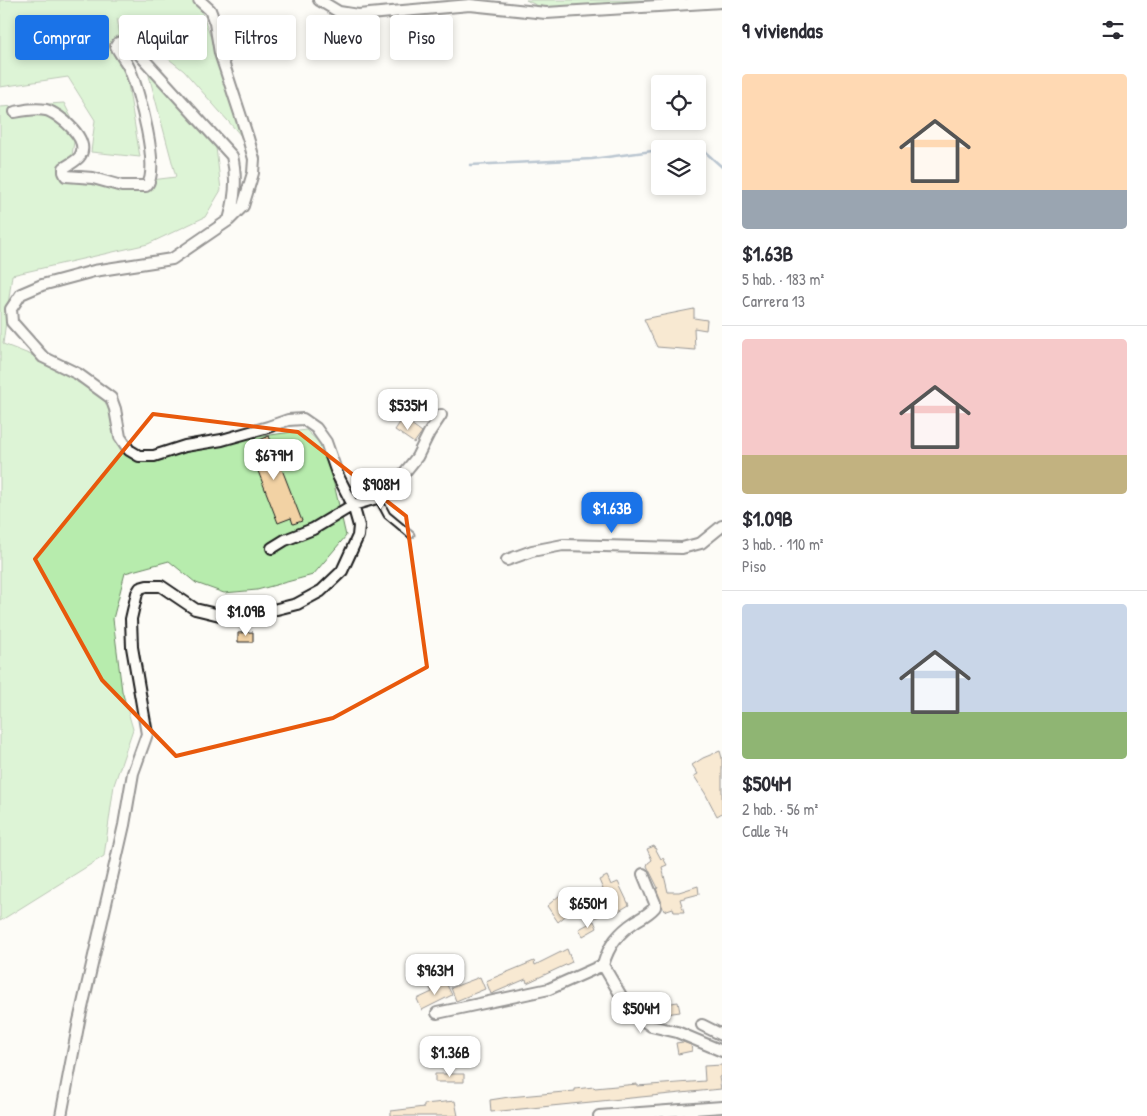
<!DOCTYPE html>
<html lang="es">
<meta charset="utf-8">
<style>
:root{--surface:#fff;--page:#f2f2f3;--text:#2b2b33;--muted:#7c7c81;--line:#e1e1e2;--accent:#1a73e8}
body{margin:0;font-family:"Patrick Hand",sans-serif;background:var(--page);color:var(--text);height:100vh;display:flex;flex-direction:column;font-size:19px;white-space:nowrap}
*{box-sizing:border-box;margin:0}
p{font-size:16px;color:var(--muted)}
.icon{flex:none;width:28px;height:28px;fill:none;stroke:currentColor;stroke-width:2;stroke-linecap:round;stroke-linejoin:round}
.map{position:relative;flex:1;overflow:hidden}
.panel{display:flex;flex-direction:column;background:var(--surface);width:425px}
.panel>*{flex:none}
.hud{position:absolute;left:15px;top:15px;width:475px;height:45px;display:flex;gap:10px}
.buttons{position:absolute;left:651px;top:75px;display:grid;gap:10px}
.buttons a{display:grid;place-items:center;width:55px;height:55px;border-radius:5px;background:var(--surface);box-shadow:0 2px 8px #0003;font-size:25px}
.price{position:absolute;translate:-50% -42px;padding:0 11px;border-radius:10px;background:#fff;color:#222;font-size:16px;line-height:32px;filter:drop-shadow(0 1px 2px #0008)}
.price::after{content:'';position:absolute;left:50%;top:30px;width:15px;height:11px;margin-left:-8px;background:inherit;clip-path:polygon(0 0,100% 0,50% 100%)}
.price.on{background:var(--accent);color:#fff}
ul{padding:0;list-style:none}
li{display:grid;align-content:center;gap:10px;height:265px;padding:0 20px}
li+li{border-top:1px solid var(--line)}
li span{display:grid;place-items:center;height:155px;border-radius:5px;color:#555}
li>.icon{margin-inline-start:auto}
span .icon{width:90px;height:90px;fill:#fffc;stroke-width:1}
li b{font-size:21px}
h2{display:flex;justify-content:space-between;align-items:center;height:60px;padding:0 20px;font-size:21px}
.pill{padding:0 18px;border-radius:5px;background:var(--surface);box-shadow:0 2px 8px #0003;font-size:18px;line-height:45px}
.pill.on{background:var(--accent);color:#fff}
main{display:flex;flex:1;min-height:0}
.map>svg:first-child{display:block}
.green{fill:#b7ecad;stroke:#6a8464}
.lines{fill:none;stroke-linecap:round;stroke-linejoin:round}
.stream{stroke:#6985a0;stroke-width:2.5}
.building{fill:#f2d2a4;stroke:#1c1c1c}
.lane-casing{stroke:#1c1c1c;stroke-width:9}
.street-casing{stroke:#1c1c1c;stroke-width:14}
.lane{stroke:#fdfcf7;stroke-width:5}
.street{stroke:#fdfcf7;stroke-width:10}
.marked{fill:none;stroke:#e8590c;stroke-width:4;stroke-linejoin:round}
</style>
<main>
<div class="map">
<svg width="722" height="1116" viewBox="0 0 722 1116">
<rect width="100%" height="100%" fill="#fdfcf7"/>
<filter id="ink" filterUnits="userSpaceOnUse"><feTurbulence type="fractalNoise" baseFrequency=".02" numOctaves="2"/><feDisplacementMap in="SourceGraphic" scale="10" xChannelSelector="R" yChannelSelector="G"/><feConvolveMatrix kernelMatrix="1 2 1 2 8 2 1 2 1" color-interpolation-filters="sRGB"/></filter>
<g filter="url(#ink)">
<path class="green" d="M0,0H194L199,5L250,146L184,71L117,18L140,157L91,152L95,120L68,77L0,87Z
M526,0H673L544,9Z
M147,68L215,139L221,190L205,217L148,244L12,275L3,344L86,376L77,382L92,389L114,411L126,452L158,458L200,445L306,430L326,449L346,536L313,575L257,590L224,593L196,583L169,561L125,573L113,619L122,691L133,729L114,785L104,856L0,921V107L64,103L76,127L70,170L127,183L176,177Z"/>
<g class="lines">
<path class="stream" d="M671,149H687
M698,150L704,151L722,167
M470,165L592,159L660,150"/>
</g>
<path class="building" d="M694,309V318L707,320L706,330L694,328L695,350L657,347L644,319Z
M403,418L422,432L414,443L395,430Z
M269,436L302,521L293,524L291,518L278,523L248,445Z
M253,632V642H238V633Z
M720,751L722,758V813L717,816L705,793L694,776L698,774L692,765L703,758Z
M654,846L661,859L663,858L667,865L662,867L668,892H679L698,886L699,894L680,899L684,912H674L673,908L664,911L656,889L658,888L647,866L648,863L652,860L647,849Z
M607,876L611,885L618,882L629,905L619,911L617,909L594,918L590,909L608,901L599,880Z
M560,895L566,903L564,905L570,912L558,922L547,906Z
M594,921L597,928L583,936L579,929Z
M567,949L572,962L527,983L526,979L491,994L486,981L534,961L535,965Z
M480,977L485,989L456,1001L451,988Z
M445,981L452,995L422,1010L417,999L432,992L430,988Z
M678,1002L680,1012L666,1014L665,1004Z
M683,1042L691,1045L692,1051L678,1054L676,1043Z
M722,1065V1076L719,1077L721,1089L491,1112L490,1100L509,1097L575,1091V1089L594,1087L595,1088L637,1084V1086L705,1081L704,1066Z
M435,1074H464V1082H435Z
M455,1101L458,1116H391V1111L424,1107V1104Z"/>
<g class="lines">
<defs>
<path id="lane" d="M378,498L387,515L411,535"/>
<path id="street" d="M319,0L339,12L358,15L470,5L546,13L722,2
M15,112C25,110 35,108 46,110C60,114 91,140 80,156C77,161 69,164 64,168V172L66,176L93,178L122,186H146C162,172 138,89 130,70C127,62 120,55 116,46L118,43L124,41L129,43L232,156C237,176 235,200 229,220
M272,548L285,540L313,529L353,505L377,498L397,482L417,457L429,433L441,415
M507,560L532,551L563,545L682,548L701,543L722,526
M603,965L630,1011L641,1019L651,1026L677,1032L722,1051
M437,1013L549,989L603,965C609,945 618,933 636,921C643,917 650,913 655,907V903L643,874
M702,1025L722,1035
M61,1116L79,1021L124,825L133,773L147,734L132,647L131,619L137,593L140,588L147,586H161L195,609L236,619L251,618L265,612L297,604L321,591L342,571L358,536L359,526L353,505L338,476L326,442L316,428L303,419L288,420L268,427L222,440L185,446L154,456H139L129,450L120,437L115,409L111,398L78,374L43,357L12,322L11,309L21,294L42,285L94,271L172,259L229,220L243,206L253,173L254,159L248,138L220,53L215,23L210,10L199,0
M599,1116L722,1107"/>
</defs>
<use href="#lane" class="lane-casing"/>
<use href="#street" class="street-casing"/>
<use href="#lane" class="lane"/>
<use href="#street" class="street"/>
</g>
</g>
<path d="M0 0H722V1116H0ZM153,414L298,432L406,516L427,667L333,718L176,756L102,680L35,559Z" fill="#fdfcf7" fill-opacity=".55" fill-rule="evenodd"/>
<path class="marked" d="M153,414L298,432L406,516L427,667L333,718L176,756L102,680L35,559Z"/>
</svg>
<div class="buttons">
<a><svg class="icon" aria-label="locate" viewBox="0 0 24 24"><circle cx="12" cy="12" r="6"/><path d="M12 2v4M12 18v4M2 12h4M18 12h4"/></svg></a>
<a><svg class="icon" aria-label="layers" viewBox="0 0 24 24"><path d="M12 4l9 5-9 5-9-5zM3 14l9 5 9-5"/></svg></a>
</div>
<b class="price" style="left:408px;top:431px">$535M</b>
<b class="price" style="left:274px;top:481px">$679M</b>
<b class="price" style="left:381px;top:510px">$908M</b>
<b class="price on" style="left:612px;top:534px">$1.63B</b>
<b class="price" style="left:246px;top:637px">$1.09B</b>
<b class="price" style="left:588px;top:929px">$650M</b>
<b class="price" style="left:435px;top:996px">$963M</b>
<b class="price" style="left:641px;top:1034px">$504M</b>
<b class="price" style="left:450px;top:1078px">$1.36B</b>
<div class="hud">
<a class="pill on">Comprar</a>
<a class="pill">Alquilar</a>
<a class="pill">Filtros</a>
<a class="pill">Nuevo</a>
<a class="pill">Piso</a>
</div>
</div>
<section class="panel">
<h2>9 viviendas<svg class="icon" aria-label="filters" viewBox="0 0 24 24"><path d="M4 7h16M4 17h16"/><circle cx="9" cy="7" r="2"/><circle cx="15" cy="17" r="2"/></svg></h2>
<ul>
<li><span style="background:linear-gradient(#ffd9b3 75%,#9aa5b1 0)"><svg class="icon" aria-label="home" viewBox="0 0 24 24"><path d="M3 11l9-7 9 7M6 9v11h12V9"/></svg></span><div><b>$1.63B</b><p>5 hab. · 183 m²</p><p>Carrera 13</p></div></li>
<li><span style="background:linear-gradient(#f6c9c9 75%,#c2b280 0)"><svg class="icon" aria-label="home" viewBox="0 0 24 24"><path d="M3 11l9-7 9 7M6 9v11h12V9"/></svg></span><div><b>$1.09B</b><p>3 hab. · 110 m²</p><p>Piso</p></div></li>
<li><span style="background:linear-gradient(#c9d6e8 70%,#8fb573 0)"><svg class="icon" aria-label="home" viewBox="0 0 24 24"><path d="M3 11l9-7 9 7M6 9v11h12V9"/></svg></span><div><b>$504M</b><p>2 hab. · 56 m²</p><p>Calle 74</p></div></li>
</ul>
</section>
</main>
